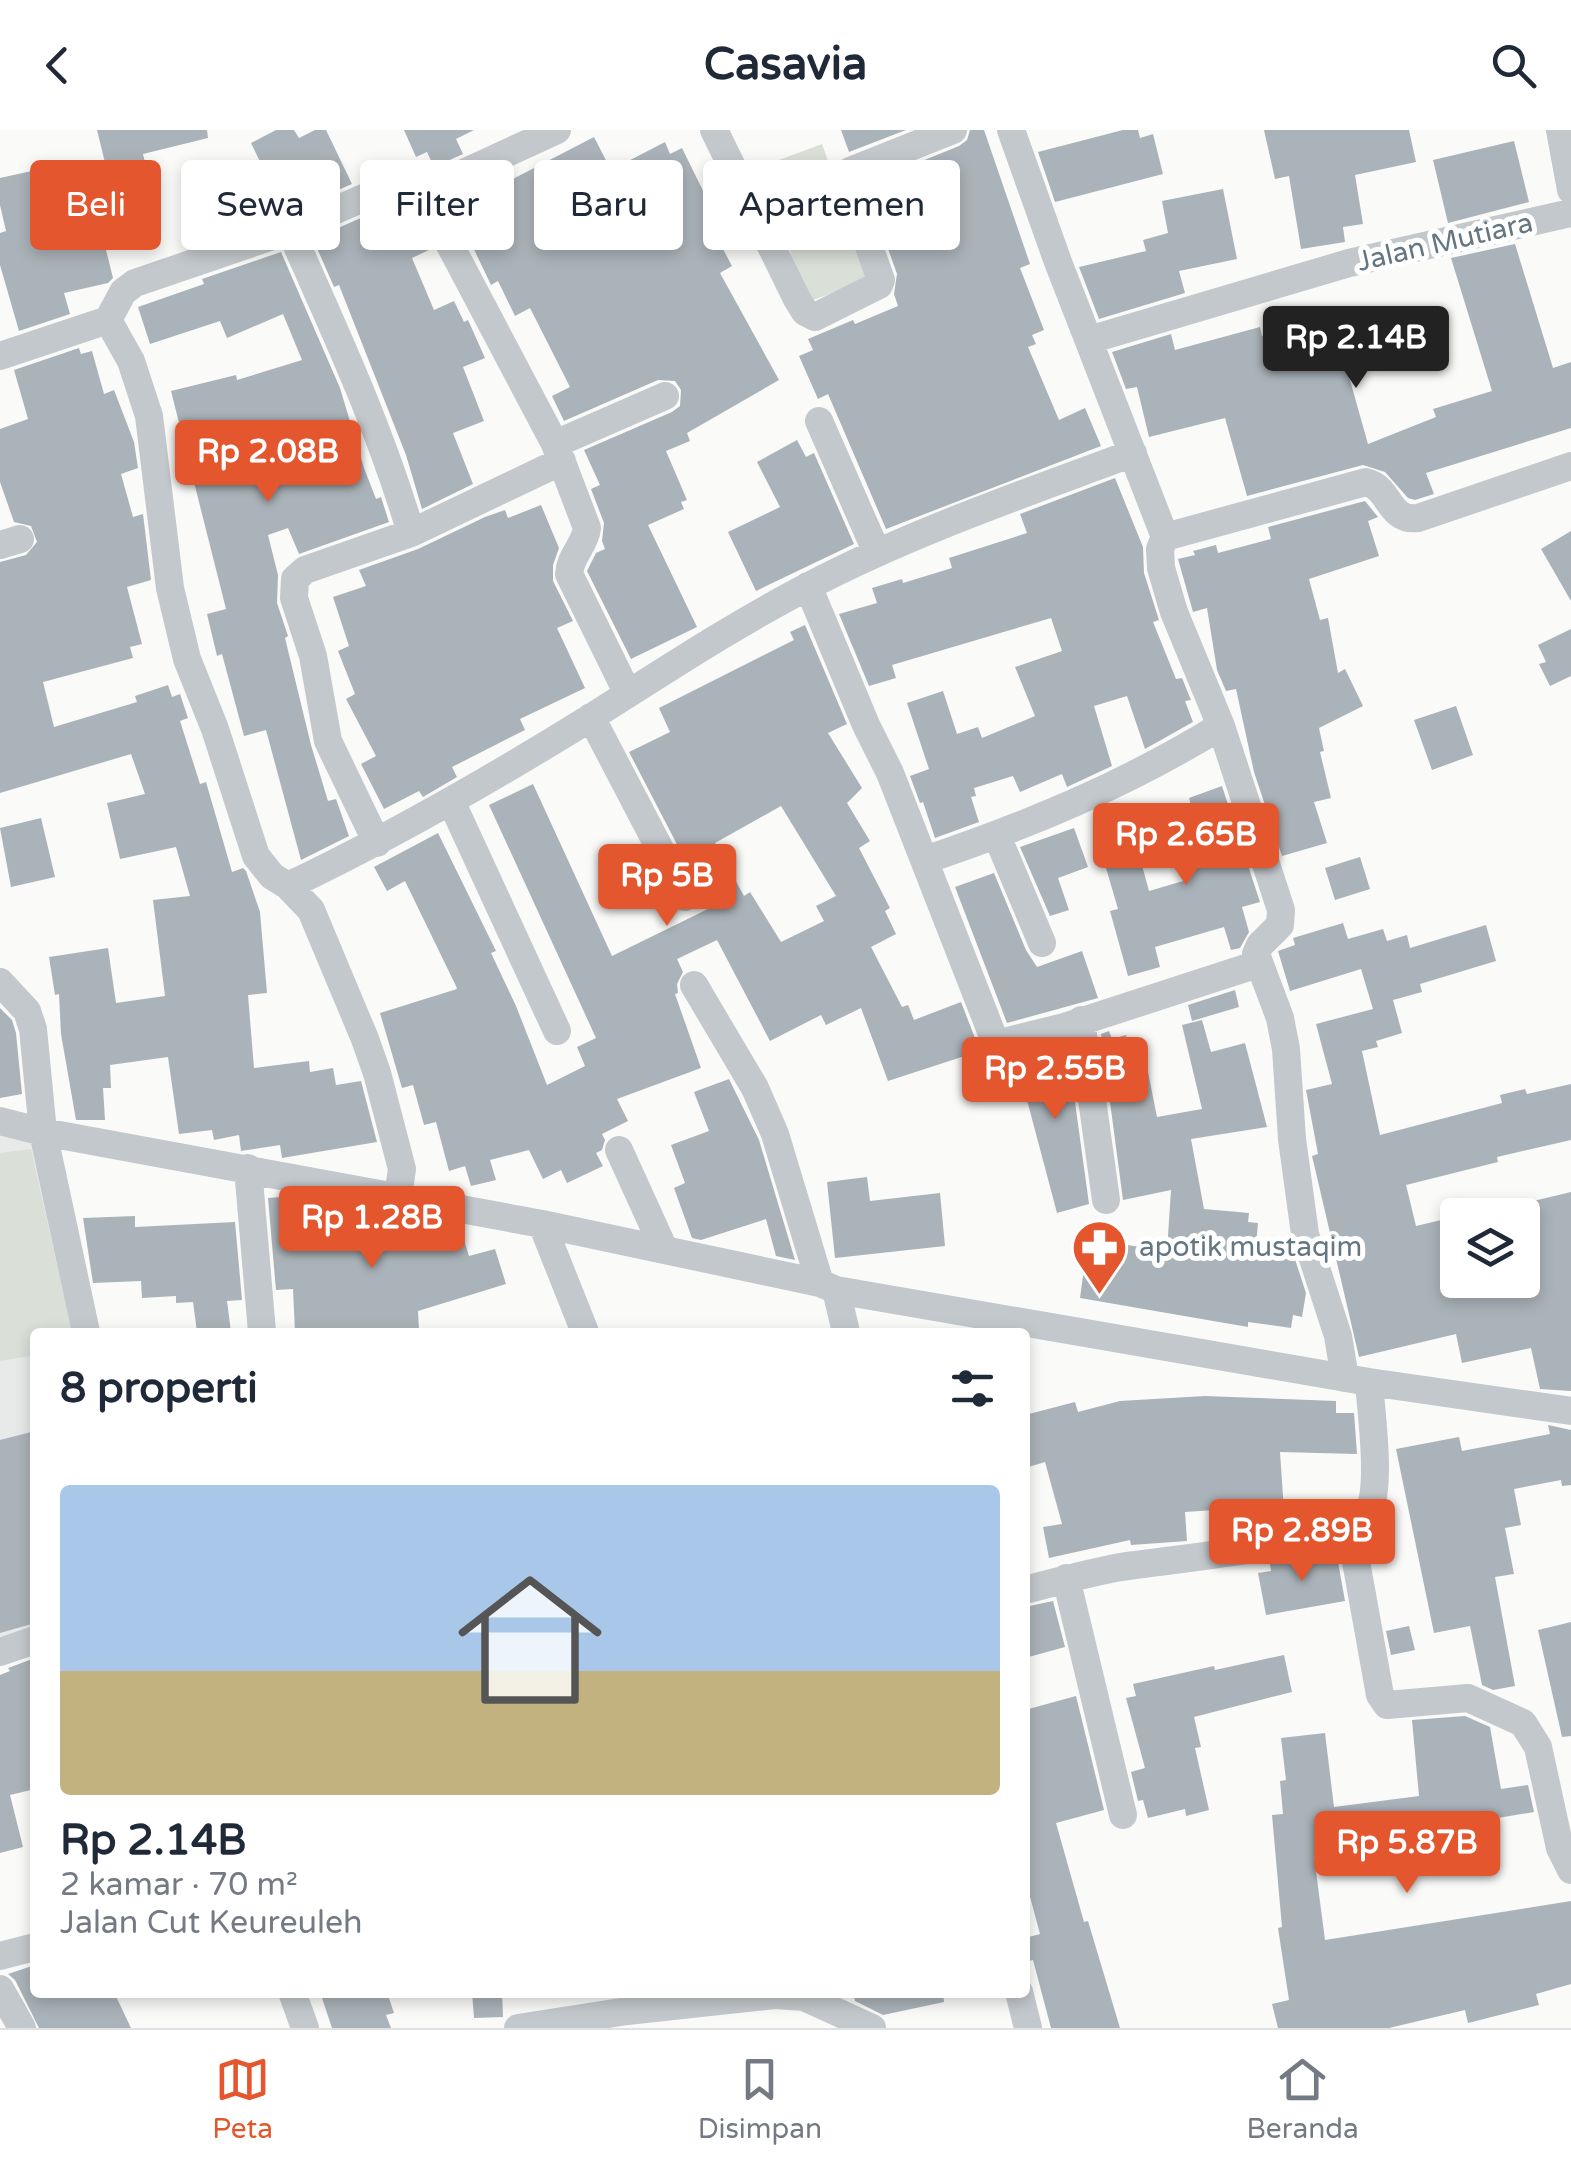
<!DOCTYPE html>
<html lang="id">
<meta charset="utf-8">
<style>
:root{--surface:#fff;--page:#f6f6f7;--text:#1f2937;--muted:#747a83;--line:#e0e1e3;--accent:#e4572e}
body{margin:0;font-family:"Varela Round",sans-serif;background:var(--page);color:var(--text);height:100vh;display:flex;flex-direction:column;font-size:38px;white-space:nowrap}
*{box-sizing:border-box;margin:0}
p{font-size:32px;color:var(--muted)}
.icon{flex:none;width:55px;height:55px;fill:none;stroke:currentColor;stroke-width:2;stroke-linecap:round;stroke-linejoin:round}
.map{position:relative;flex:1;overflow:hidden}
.panel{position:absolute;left:30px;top:1198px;width:1000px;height:670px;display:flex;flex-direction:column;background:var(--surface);border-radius:10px;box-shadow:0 5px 15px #0003}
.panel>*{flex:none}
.guide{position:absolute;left:30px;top:30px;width:1000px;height:90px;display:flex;gap:20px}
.tools{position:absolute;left:1440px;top:1068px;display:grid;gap:20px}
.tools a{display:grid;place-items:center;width:100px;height:100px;border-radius:10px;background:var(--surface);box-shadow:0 5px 15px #0003;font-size:50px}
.price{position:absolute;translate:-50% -85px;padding:0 22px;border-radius:10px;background:var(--accent);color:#fff;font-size:32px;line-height:65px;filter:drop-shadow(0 2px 5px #0008)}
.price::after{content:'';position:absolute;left:50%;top:60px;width:30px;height:22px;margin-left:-15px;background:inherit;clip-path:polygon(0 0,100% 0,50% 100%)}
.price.on{background:#222;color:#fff}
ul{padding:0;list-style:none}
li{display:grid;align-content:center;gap:20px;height:530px;padding:0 30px}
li+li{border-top:2px solid var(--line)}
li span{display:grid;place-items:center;height:310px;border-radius:10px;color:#555}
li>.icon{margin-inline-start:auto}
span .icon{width:180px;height:180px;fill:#fffc;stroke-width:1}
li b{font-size:42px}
h2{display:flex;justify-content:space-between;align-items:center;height:120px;padding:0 30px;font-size:42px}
.pill{padding:0 35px;border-radius:10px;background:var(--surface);box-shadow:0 5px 15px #0003;font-size:35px;line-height:90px}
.pill.on{background:var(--accent);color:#fff}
header{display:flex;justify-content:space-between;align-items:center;height:130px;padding:0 30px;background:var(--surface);font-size:45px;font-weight:700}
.menu{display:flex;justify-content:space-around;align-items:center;height:140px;border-top:2px solid var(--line);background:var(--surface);font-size:28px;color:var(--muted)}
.menu a{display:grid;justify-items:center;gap:5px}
.menu .on{color:var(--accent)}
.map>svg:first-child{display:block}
.built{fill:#e8e9e9}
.green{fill:#dadfd7}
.building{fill:#aab3b9;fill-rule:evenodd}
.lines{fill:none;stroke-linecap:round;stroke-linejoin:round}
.minor{stroke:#c3c8cc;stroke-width:28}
.labels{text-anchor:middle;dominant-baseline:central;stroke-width:10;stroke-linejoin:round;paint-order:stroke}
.street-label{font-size:28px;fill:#657683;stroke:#fff}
.poi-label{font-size:28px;fill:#657683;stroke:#fff;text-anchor:start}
</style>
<header><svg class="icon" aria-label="back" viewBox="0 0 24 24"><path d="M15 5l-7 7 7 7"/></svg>Casavia<svg class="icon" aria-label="search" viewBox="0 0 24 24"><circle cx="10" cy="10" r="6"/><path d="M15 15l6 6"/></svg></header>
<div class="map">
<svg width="1571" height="1898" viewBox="0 0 1571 1898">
<rect width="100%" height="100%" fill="#fafaf8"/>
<path class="built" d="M0,1004L33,1010L81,1202H35V1505L0,1517Z"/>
<path class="green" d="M822,14L870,149L808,172L760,37Z
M31,1019L72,1202H35V1225L0,1231V1023Z"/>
<path class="building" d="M97,0H207L208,8L143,24L160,94L128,102L131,114L106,120L113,148L108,153L64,163L70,184L19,201L0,135V103L6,101L0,75V48L59,35L68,72L112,61Z
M276,0H294L299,8L315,0H326L352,54L292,80L277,51L271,54L251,13Z
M404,0H474L456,9L463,24L434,37L427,22L416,27Z
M841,0H906L849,22Z
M970,0H984L1030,134L1020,138L1044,200L1032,205L1036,214L1028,217L1059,290L1085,278L1101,316L886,399L828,264L818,269L799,226L813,220L808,209L853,190L855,194L898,176L894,164L897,144L865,54L959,16L967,10Z
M1123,0H1138L1140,8L1153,4L1163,44L1055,72L1038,22Z
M1264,0H1409L1416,32L1355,45L1363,94L1343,97L1345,112L1301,119L1289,46L1275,49Z
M594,7L611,40L665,12L670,24L682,18L714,83L706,87L732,136L720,143L779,250L687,303L690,311L666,321L687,370L681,372L684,379L648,395L697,497L631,529L587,441L596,423L605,419L602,411L604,393L591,359L600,355L584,320L672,282L680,276L681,260L675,251L658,250L564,291L552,266L570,257L530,178L515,186L498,151L491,155L450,69L505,43L509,51Z
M1514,11L1529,72L1448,93L1433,30Z
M1223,59L1237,129L1179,141L1185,163L1099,189L1079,137L1146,121L1143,110L1168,103L1162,71Z
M404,69L431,119L412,128L434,180L454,171L464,192L468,190L485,228L463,237L484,291L453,303L473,354L422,379L406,325L339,155L334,157L313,109Z
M1515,114L1553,238L1571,232V298L1426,343L1434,364L1415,370L1408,368L1385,342L1363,335L1247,366L1225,288L1149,307L1137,257L1126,259L1112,222L1171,204L1175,220L1260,197L1262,206L1338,184L1354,242L1348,243L1368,314L1436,287L1433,279L1492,261L1451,128Z
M281,122L340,258L364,338L376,369L381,367L389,392L299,424L288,398L268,405L278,445L277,473L288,506L285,508L311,615L328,671L336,669L349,706L301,730L266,600L244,606L222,524L217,526L207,484L226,479L171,261L236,245L237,250L302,230L283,184L227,208L220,191L150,214L138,177L204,154L202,149Z
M79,218L81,224L92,221L104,264L114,260L134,312L138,338L121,344L133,387L143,384L151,450L127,457L142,514L130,517L133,528L43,552L54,597L137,572L135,566L168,555L172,567L180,564L188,588L180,591L200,654L206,652L232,742L243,738L246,741L260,782L267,863L248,865L254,938L309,931L310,942L333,938L336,955L361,951L377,1012L282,1028L280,1015L241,1021L239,1005L214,1010L212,1000L179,1004L168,927L110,935L111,958H103L105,990H76L61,904L59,864L55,865L49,827L108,818L116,873L165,866L153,770L190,766L176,717L120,729L107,673L145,664L131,624L0,663V432L26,425L37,412L31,396L14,392L0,352V299L28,289L14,240Z
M797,310L806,327L814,323L854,414L756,461L728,402L780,377L757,332Z
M1115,348L1143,417L1144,443L1159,490L1153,492L1176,549L1182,548L1191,570L1185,571L1193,592L1145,619L1127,566L1094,576L1112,636L1067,657L1062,644L1020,662L1013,646L974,658L976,666L971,667L979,692L935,708L923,672L920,673L910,646L929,639L907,573L943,561L957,604L978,597L982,608L1035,586L1015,537L1062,521L1051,488L892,535L896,548L869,556L839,484L877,473L872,458L902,449L903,453L952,438L949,428L1027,403L1020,384Z
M1365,371L1378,387L1368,391L1379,426L1309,449L1320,490L1328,488L1338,543L1345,539L1363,576L1319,598L1324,621L1320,622L1331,668L1314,672L1327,713L1282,726L1254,642L1236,559L1226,561L1217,540L1207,478L1193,482L1178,429L1195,425L1193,421L1216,415L1218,423L1271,409L1268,397Z
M541,375L559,418L553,435V451L573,491L557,498L585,558L520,589L525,600L452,637L457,647L423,667L419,661L384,679L361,634L376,626L346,569L355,564L338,521L349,516L333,467L366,456L359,440L418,419L485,387L505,380L508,388Z
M1571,401V471L1541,419Z
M805,495L847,594L828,603L862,658L847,673L870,711L859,718L890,778L885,781L896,804L871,817L902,877L908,875L914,890L961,872L980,921L888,951L861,878L826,895L821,885L770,911L717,810L677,829L683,842L677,854L678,863L675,864L701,938L617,969L628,991L602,1004L605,1010L602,1020L596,1023L603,1036L567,1053L561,1040L543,1049L529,1020L490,1030L496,1050L471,1056L465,1036L449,1041L436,992L424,995L413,955L402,958L380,883L457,859L456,856L405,751L387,761L374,737L438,703L496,821L491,823L516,876L547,955L585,936L577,917L596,908L489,675L533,654L612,826L710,778L629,622L670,602L659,578L794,510L790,502ZM781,676L836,766L816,776L824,791L781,812L750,762L744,766L715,713Z
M1571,499V546L1550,556L1539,534L1546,532L1538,515Z
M1456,576L1473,625L1432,640L1414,590Z
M1222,656L1260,772L1242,777L1249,802L1240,818L1231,820L1224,797L1155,817L1160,837L1128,846L1110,781L1118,779L1106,738L1140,728L1149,761L1190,749L1172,696L1181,693L1177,683L1192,678L1189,668Z
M41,688L55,747L11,757L0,698Z
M1074,698L1088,737L1058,748L1069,780L1050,786L1020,717Z
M1360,727L1370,759L1335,770L1325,738Z
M994,743L1026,820L1037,837L1082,821L1098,868L1007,893L955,757Z
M1343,793L1348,809L1383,799L1387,811L1407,805L1410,818L1486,795L1496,831L1420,854L1422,862L1393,870L1402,903L1376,911L1378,917L1362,921L1380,1005L1502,973L1500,965L1525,959L1527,964L1571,954V1010L1497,1027L1498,1032L1406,1055L1416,1096L1458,1086V1150H1534L1522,1100V1085H1519L1517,1075L1571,1062V1261L1540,1259L1531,1218L1462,1233L1456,1204L1359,1227L1313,1030L1312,1026L1318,1024L1306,960L1332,954L1316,894L1373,879L1361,839L1290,861L1278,821L1295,815L1293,808Z
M1235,860L1239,877L1192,891L1188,875Z
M0,878L12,890L16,903L22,964L0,968Z
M1202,890L1211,922L1245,913L1267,997L1191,1009L1204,1079L1249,1083L1248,1092L1258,1093L1256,1115L1292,1120L1306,1163L1302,1187L1293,1185L1291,1198L1248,1192V1197L1080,1168L1088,1109L1167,1121L1171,1060L1123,1070L1101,904L1109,901L1112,909L1126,905L1133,934L1146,932L1157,987L1202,979L1182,895Z
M1067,914L1089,1074L1057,1083L1027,970H1024L1011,928Z
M729,949L759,1010L795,1130L776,1126L766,1089L701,1110L692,1108L674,1058L685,1053L671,1015L709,1001L694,962Z
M867,1047L870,1071L940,1063L945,1116L835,1128L827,1052Z
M282,1067L283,1087L390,1088V1096H408V1108L451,1095L460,1097L469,1126L495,1119L506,1154L418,1181L419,1200L295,1202L293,1159L276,1160L268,1068Z
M135,1086V1097L235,1092L242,1170L227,1171L231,1202H197L193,1172L176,1173V1166L142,1168L141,1151L93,1153L83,1088Z
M1205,1266L1336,1271V1283H1354L1357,1324L1280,1322L1285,1396L1255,1401L1254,1391L1230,1393V1379L1185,1382L1187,1411L1131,1415L1130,1410L1049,1428L1043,1397L1062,1394L1045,1332L1025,1338V1285L1075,1272L1078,1282L1120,1271Z
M1548,1295L1571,1300V1355L1562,1356L1561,1350L1514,1359L1521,1395L1505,1398L1514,1444L1495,1447L1515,1556L1493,1560L1482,1555L1470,1496L1434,1503L1396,1319L1459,1307L1462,1321L1550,1304Z
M35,1301V1493L0,1503V1310Z
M1336,1421L1345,1471L1266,1485L1258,1443L1271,1441L1270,1434Z
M1053,1471L1065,1517L1025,1528V1477Z
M1571,1492V1606L1562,1607L1538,1500Z
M1409,1496L1415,1520L1391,1525L1386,1501Z
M1284,1525L1292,1562L1194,1587L1201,1617L1195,1618L1209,1680L1186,1686L1185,1679L1148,1688L1143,1670L1138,1671L1131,1642L1145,1638L1126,1568L1136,1566L1133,1554L1214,1536L1215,1540Z
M35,1528V1659L10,1665L23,1717L0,1723V1545L10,1541L8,1538Z
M1076,1566L1104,1680L1056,1693L1084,1792L1088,1791L1120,1898H1051L1033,1830L1025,1832V1808L1040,1804L1025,1748V1580Z
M1465,1586L1490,1597L1501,1659L1528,1655L1534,1682L1492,1689L1494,1702L1314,1726L1325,1810L1571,1771V1854L1536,1864L1539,1875L1468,1893L1465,1880L1389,1898H1278L1272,1874L1289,1870L1278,1798L1282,1797L1272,1685L1283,1684L1280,1651L1286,1650L1281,1608L1325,1603L1334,1677L1419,1666L1412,1590Z
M35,1835V1862H114L131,1898H39L15,1850L8,1844Z
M320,1862H387L394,1883L386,1885L391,1898H332Z
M472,1862H502L503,1887L474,1888Z
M853,1862H943L944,1872L883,1885L855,1871Z"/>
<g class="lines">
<path class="minor" d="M714,0L797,169L805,182L815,187L879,155L881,150L847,55L850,41L953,0
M1011,0L1058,132L1165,407L1160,419L1161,438L1174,482L1221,596L1281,780L1280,795L1260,815L1256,824L1280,888L1286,919L1292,1009L1305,1104L1338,1206L1345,1248
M1560,0L1571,60
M422,62L555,314L587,398C585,415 570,426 569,444L627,562
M290,100C334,199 380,298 411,403
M108,190L123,162L135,153L290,100L400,52L414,51L422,62L557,0
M1089,210L1349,133L1571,83
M0,226L108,190L131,231L149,286L170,458L187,529L215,599L256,726L272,746L288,756L311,780L365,909L377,943L402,1039L398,1066
M819,291L877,423
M555,314L665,266
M1165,407L1366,352C1391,358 1388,392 1418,388L1571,336
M0,415L20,409
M808,456L866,595L890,643L996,914L1064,897L1258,834
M591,587L685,767
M451,671L557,901
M997,706L1042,813
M377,713L328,611L313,526L294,468L295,449L305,440L411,403L562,331
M925,730C1029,695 1127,654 1221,596
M288,756C391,707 490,650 587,590C660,544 732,496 809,456C912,402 1024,364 1133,323
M0,852L27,881L33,899L43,1002L86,1202
M694,855L755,958L775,1004L820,1153
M1081,890L1106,1070
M0,991L43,1002L542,1094L820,1153L836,1160L1369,1252L1571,1281
M619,1020L664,1119
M248,1038L262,1202
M542,1094L585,1202
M836,1160L846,1202
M1350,1398L1380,1565L1387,1575L1468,1568L1523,1593L1538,1617L1560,1718L1571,1740
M1066,1448L1123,1685
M1025,1460C1055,1452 1085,1444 1115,1438C1159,1430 1349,1415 1368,1382C1382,1359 1371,1281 1369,1252
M0,1522L35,1510
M0,1826L35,1817
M0,1859L22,1898
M292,1862L305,1898
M1019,1862L1028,1898
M518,1898L627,1881L775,1865L804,1867L872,1898"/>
</g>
<defs>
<symbol id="pharmacy-pin" viewBox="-11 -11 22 30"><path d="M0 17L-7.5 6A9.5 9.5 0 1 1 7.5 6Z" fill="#e4572e" stroke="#fff"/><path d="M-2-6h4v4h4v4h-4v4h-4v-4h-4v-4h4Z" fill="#fff"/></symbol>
</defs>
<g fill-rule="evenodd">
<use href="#pharmacy-pin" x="1068" y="1086" width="63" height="86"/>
</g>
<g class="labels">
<g class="street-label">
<text transform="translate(1445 112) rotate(-13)">Jalan Mutiara</text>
</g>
<g class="poi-label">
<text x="1139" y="1117">apotik mustaqim</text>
</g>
</g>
</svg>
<div class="tools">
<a><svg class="icon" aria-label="layers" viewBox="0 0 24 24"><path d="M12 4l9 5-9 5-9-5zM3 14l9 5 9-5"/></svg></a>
</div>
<b class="price on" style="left:1356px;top:261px">Rp 2.14B</b>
<b class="price" style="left:268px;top:375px">Rp 2.08B</b>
<b class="price" style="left:1186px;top:758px">Rp 2.65B</b>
<b class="price" style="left:667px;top:799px">Rp 5B</b>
<b class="price" style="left:1055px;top:992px">Rp 2.55B</b>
<b class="price" style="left:372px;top:1141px">Rp 1.28B</b>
<b class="price" style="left:1302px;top:1454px">Rp 2.89B</b>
<b class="price" style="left:1407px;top:1766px">Rp 5.87B</b>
<div class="guide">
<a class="pill on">Beli</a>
<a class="pill">Sewa</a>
<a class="pill">Filter</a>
<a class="pill">Baru</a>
<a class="pill">Apartemen</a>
</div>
<section class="panel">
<h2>8 properti<svg class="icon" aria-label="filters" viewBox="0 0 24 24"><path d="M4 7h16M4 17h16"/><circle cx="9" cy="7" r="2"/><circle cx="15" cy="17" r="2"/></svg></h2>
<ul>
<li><span style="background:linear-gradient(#a9c7e8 60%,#c2b280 0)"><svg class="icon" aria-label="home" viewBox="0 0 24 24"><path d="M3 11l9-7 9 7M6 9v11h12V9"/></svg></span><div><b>Rp 2.14B</b><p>2 kamar · 70 m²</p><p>Jalan Cut Keureuleh</p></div></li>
</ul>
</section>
</div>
<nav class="menu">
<a class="on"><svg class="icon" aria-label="map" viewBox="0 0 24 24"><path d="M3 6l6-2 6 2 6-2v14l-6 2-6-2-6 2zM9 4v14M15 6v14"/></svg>Peta</a>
<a><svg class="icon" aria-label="saved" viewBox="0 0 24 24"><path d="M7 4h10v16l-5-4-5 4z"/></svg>Disimpan</a>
<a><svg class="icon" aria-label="home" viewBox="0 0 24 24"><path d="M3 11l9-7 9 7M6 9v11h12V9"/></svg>Beranda</a>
</nav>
